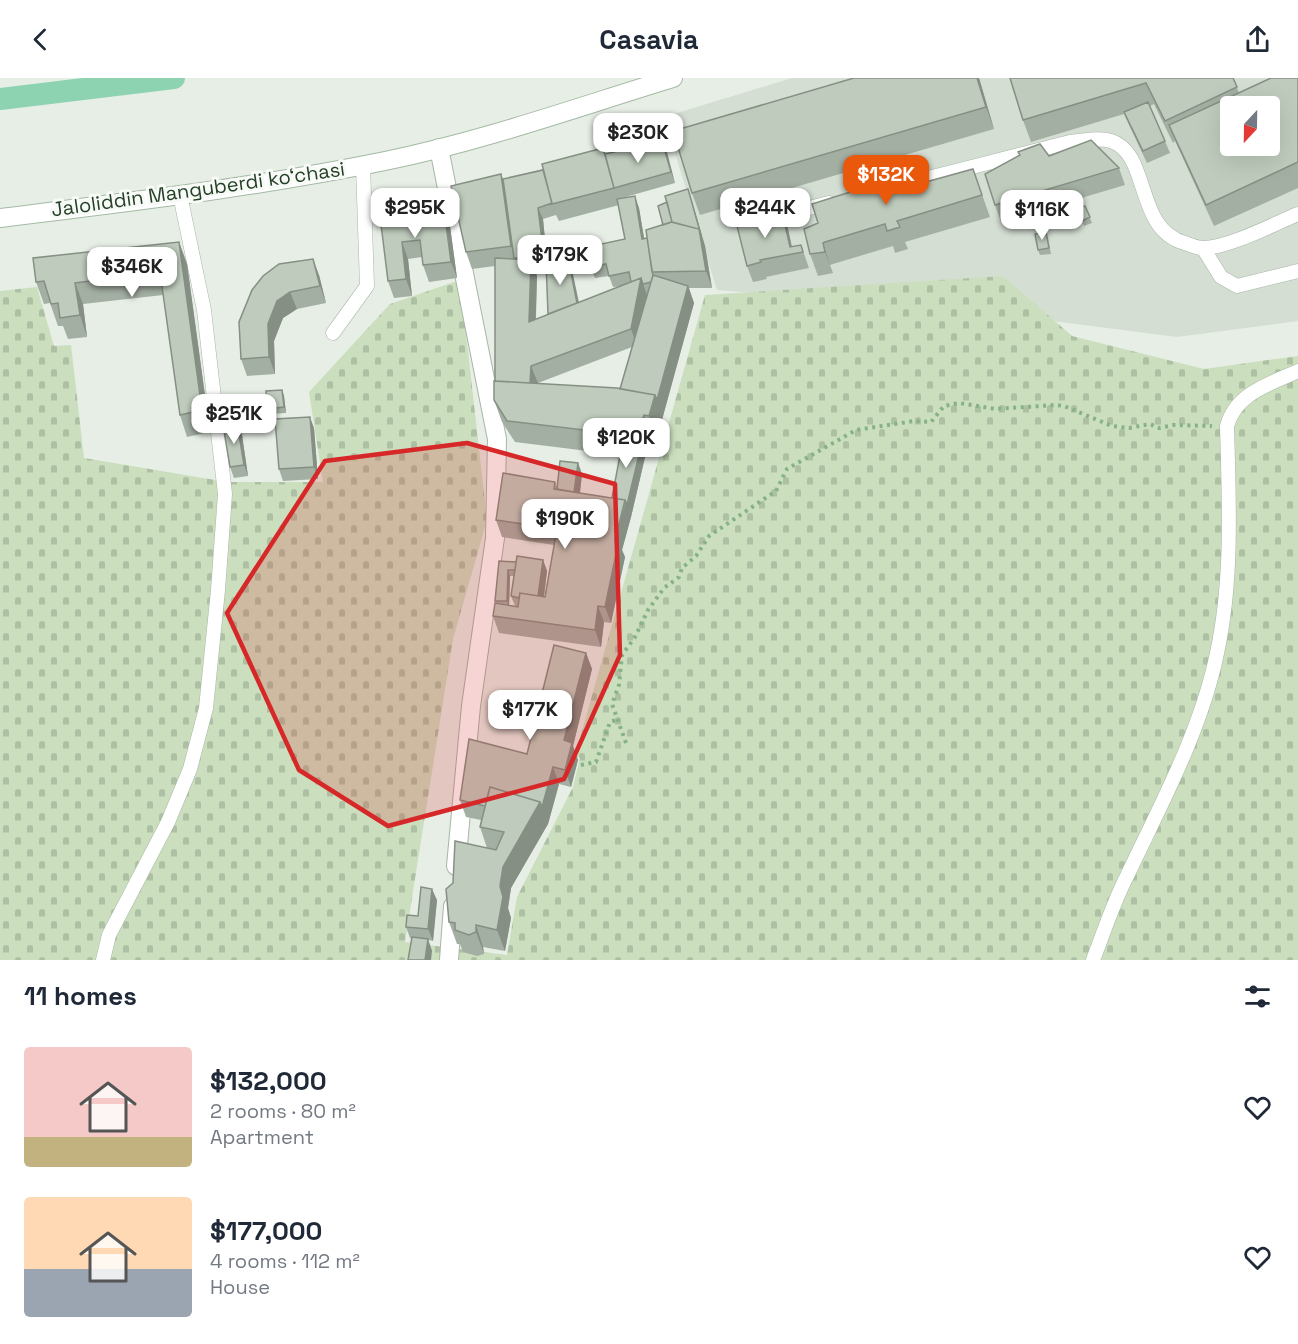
<!DOCTYPE html>
<meta charset="utf-8">
<style>
:root{--surface:#fff;--page:#f6f6f7;--text:#1f2937;--muted:#747a83;--accent:#ea580c}
body{margin:0;font-family:"Space Grotesk",sans-serif;background:var(--page);color:var(--text);height:100vh;display:flex;flex-direction:column;font-size:22px;white-space:nowrap}
*{box-sizing:border-box;margin:0}
p{font-size:20px;color:var(--muted)}
.icon{flex:none;width:33px;height:33px;fill:none;stroke:currentColor;stroke-width:2;stroke-linecap:round;stroke-linejoin:round}
.map{position:relative;height:882px;overflow:hidden}
.side{display:flex;flex-direction:column;background:var(--surface);flex:1}
.side>*{flex:none}
.needle{width:39px;rotate:202deg}
.controls{position:absolute;left:1220px;top:18px;display:grid;gap:12px}
.controls a{display:grid;place-items:center;width:60px;height:60px;border-radius:6px;background:var(--surface);box-shadow:0 6px 24px #0002;font-size:30px}
.price{position:absolute;translate:-50% -51px;padding:0 14px;border-radius:12px;background:#fff;color:#222;font-size:20px;line-height:39px;filter:drop-shadow(0 2px 3px #0008)}
.price::after{content:'';position:absolute;left:50%;top:36px;width:18px;height:14px;margin-left:-9px;background:inherit;clip-path:polygon(0 0,100% 0,50% 100%)}
.price.current{background:var(--accent);color:#fff}
ul{padding:0;list-style:none}
li{display:flex;align-items:center;gap:18px;height:150px;padding:0 24px}
li span{display:grid;place-items:center;flex:none;width:168px;height:120px;border-radius:6px;color:#555}
li>.icon{margin-inline-start:auto}
span .icon{width:72px;height:72px;fill:#fffc;stroke-width:1}
li b{font-size:26px}
h2{display:flex;justify-content:space-between;align-items:center;height:72px;padding:0 24px;font-size:26px}
header{display:flex;justify-content:space-between;align-items:center;height:78px;padding:0 24px;background:var(--surface);font-size:27px;font-weight:600}
.map>svg:first-child{display:block}
.built{fill:#d4ded3;fill-rule:evenodd}
.cemetery{fill:url(#cemetery-stones)}
.lines{fill:none;stroke-linecap:round;stroke-linejoin:round}
.canal{stroke:#8ed3b1;stroke-width:22}
.service-casing{stroke:#a8b6a8;stroke-width:15}
.minor-casing{stroke:#a8b6a8;stroke-width:20}
.secondary-casing{stroke:#a4baa4;stroke-width:20}
.path{stroke:#86b287;stroke-width:4;stroke-dasharray:3 4.5;stroke-linecap:butt}
.service{stroke:#fff;stroke-width:14}
.minor{stroke:#fff;stroke-width:18}
.secondary{stroke:#fff;stroke-width:18}
.wall{fill:#a4afa3;fill-rule:evenodd}
.shaded-wall{fill:#868f84}
.building{fill:#bfccbd;stroke:#868f84;stroke-width:1.5;fill-rule:evenodd}
.marked{fill:#d62828;fill-opacity:0.2;stroke:#d62828;stroke-width:4.5;stroke-linejoin:round}
.labels{text-anchor:middle;dominant-baseline:central;stroke-width:6;stroke-linejoin:round;paint-order:stroke}
.street-label{font-size:20px;fill:#244026;stroke:#f7faf6}
</style>
<header><svg class="icon" aria-label="back" viewBox="0 0 24 24"><path d="M15 5l-7 7 7 7"/></svg>Casavia<svg class="icon" aria-label="share" viewBox="0 0 24 24"><path d="M12 15V3M7 8l5-5 5 5M5 13v7h14v-7"/></svg></header>
<div class="map">
<svg width="1298" height="882" viewBox="0 0 1298 882">
<defs>
<pattern id="cemetery-stones" width="16" height="16" patternUnits="userSpaceOnUse" patternTransform="scale(1.5)"><rect width="16" height="16" fill="#cbdfbe"/><path d="M2 7V4a2 2 0 0 1 4 0v3zM10 15v-3a2 2 0 0 1 4 0v3z" fill="#aec0a3"/></pattern>
</defs>
<rect width="100%" height="100%" fill="#e6eee5"/>
<path class="built" d="M792,0H1298V243L1177,259L960,231L717,212L664,39ZM1230,28H1269V68H1230Z"/>
<path class="cemetery" d="M1003,198L1072,258L1204,291L1298,278V882H0V213L37,209L54,268L71,267L84,380L227,404H323L309,314L390,226L460,202L487,442L453,561L405,864L507,877L517,819L573,709L580,680L575,678L705,217Z"/>
<g class="lines">
<path class="canal" d="M0,21L174,0"/>
<defs>
<path id="service" d="M897,108L1070,64C1083,63 1098,59 1111,63C1151,76 1134,151 1185,165C1190,167 1198,170 1203,170C1228,170 1274,146 1298,136
M766,141L829,125
M1203,170L1221,199L1237,208L1298,193
M333,255L367,208L363,87
M103,882L109,857L168,744L190,691L206,630L218,512L225,416L204,232L180,117
M1093,882C1104,854 1113,825 1127,798C1161,726 1201,653 1217,575C1233,501 1229,424 1227,348C1236,315 1270,306 1298,293"/>
<path id="minor" d="M439,70L497,361L495,460L471,628L456,788
M449,882L453,828"/>
<path id="secondary" d="M0,140C129,124 258,109 385,83C483,63 578,29 673,0"/>
</defs>
<use href="#service" class="service-casing"/>
<use href="#minor" class="minor-casing"/>
<use href="#secondary" class="secondary-casing"/>
<path class="path" d="M626,665L612,626L619,607L622,577L635,559L648,532L664,510L679,499L682,490L696,478L709,458L776,413L787,391L856,352L914,343L931,344L944,328L959,325L995,331L1056,327L1064,328L1112,348L1129,350L1150,346L1159,350L1174,347L1212,348
M581,687L596,684L610,644L619,641"/>
<use href="#service" class="service"/>
<use href="#minor" class="minor"/>
<use href="#secondary" class="secondary"/>
</g>
<path class="wall" d="M854,0H979L994,51L700,137L692,115Z
M1010,0H1233L1239,15L1298,0V110L1214,148L1175,63L1173,65L1154,26L1150,28L1170,75L1147,85L1128,45L1124,36L1031,64L1023,42Z
M662,63L675,105L622,120L639,130L644,160H647L692,123L705,168L712,210H689L694,225L657,360L652,358L646,375L631,439L622,472L625,479L611,545L604,544L601,569L499,555L493,538L496,526L495,523L499,483L516,484L543,482L547,493L544,518L545,519L554,467L502,459L496,442L555,404L557,409L578,385L582,396L580,415L612,420L620,377L515,364L502,344L494,322L495,303V188L472,191L466,174L501,96L503,101L605,76ZM619,127L625,161L587,182L595,200L609,198L613,209L622,208L579,224L572,192L568,180L547,184L543,141L556,137L559,143ZM535,191H547L548,236L536,241L537,198ZM632,269L620,311L538,306V305ZM510,498H514L511,518L515,528L509,527Z
M1049,78L1119,90L1125,107L1001,144L995,127Z
M973,91L990,139L905,164L908,171L895,175L893,168L833,186L830,187L833,195L818,198L810,176L818,145L911,95L916,107Z
M1085,128L1092,145L1084,148L1077,131Z
M782,134L788,151L792,169L801,167L809,190L766,199L767,201L753,204L747,188Z
M380,138L450,148L457,200L429,204L423,187L422,179L408,181L412,218L394,220L388,203Z
M1048,160L1051,176L1040,177L1038,172Z
M179,164L187,186L210,354L187,359L180,337L163,217L83,226L87,259L68,261L63,248H58L50,225L44,226L36,204Z
M319,197L326,225L297,231L283,240L274,263L275,296L247,298L241,281L239,244Z
M282,312L284,318L286,335L269,336L267,331Z
M237,345L242,357L248,398L234,400L230,389Z
M314,350L318,401L283,403L279,391Z
M586,575L592,591L573,668L578,682L571,709L559,706L548,746L511,810L508,830L511,840L505,873L483,869L484,876L477,878L463,874L460,866H457L449,844L487,770L480,749L481,742L466,739L460,722L527,676Z
M437,822L433,863L428,862L432,873L410,860L406,849Z"/>
<path class="shaded-wall" d="M977,0H979L994,51L986,29Z
M662,63L667,74L675,105L671,94Z
M501,96L507,113L515,180L511,168Z
M688,111L705,168L712,210L706,193Z
M635,118L639,130L646,172L642,161Z
M538,130L543,141L548,190L544,179Z
M444,131L450,148L457,200L451,184Z
M782,134L788,151L793,175L790,169Z
M179,164L187,186L210,354L202,332Z
M402,164L408,181L412,218L406,201Z
M823,165L830,187L833,195L825,174Z
M568,180L572,192L582,242L578,230Z
M313,181L319,197L326,225L320,208Z
M531,182L537,198L535,260L529,244Z
M641,200L647,217L637,268L631,251Z
M75,205L83,226L87,259L80,237Z
M688,208L694,225L657,360L649,338Z
M290,214L297,231L283,240L274,263L275,296L269,279L268,246L277,223Z
M531,288L538,305L536,325L530,308Z
M282,312L284,318L286,335L284,329Z
M644,337L652,358L646,375L631,439L622,472L625,479L611,545L605,529L615,462L642,364L638,353Z
M310,339L314,350L318,401L314,389Z
M237,345L242,357L248,398L244,387Z
M619,350L627,372L626,378L618,356Z
M578,385L582,396L578,430L574,419Z
M543,482L547,493L542,534L537,522Z
M508,492L510,498L509,529L507,523Z
M598,528L604,544L601,569L595,552Z
M586,575L592,591L573,668L578,682L571,709L565,692L564,662Z
M553,689L559,706L548,746L511,810L508,830L511,840L505,873L497,852L500,808L503,789Z
M432,811L437,822L433,863L428,851Z
M476,847L483,869L484,876L476,854Z
M428,861L432,873L431,882H425Z"/>
<path class="building" d="M854,0H977L986,29L692,115L673,53Z
M1010,0H1233L1237,9L1165,43L1146,5L1023,42Z
M1271,0H1298V84L1206,127L1169,47ZM1230,28H1269V68H1230Z
M1148,24L1165,63L1143,73L1124,34Z
M1091,62L1119,90L995,127L985,96L1020,77L1018,74L1040,66L1049,78Z
M662,63L671,94L614,110L605,76Z
M603,70L614,110L552,126L542,86Z
M973,91L982,117L897,143L900,149L887,153L885,146L825,164L823,165L825,174L810,176L804,151L818,145L812,126L911,95L915,107Z
M543,92L552,125L538,130L544,179L514,180L503,101Z
M501,96L511,168L466,174L451,108Z
M688,111L701,157L699,151L672,144L665,118Z
M635,118L642,161L647,160L653,198L651,204L643,206L641,200L631,204L629,194L609,198L606,186L591,189L587,182L583,170L625,161L617,121Z
M667,124L672,144L663,147L658,128Z
M1085,128L1090,139L1082,143L1077,131Z
M444,131L451,184L423,187L420,162L402,164L406,201L388,203L380,138Z
M782,134L790,169L801,167L803,174L760,182L761,184L747,188L736,144Z
M671,144L699,151L706,193L652,194L646,152Z
M1046,154L1049,170L1038,172L1035,156Z
M179,164L202,332L180,337L160,194L75,205L80,237L60,240L58,225L51,226L44,203L36,204L33,180Z
M495,180L531,182L529,244L641,200L631,251L531,288L530,305L495,303Z
M568,180L577,225L548,236L546,184Z
M313,181L320,208L290,214L277,223L268,246L269,279L241,281L239,244L252,212L263,198L279,186Z
M653,197L688,208L657,322L655,317L620,311Z
M494,303L617,310L655,317L649,338L644,337L638,353L619,350L618,356L507,343L494,322Z
M282,312L284,329L267,331L266,313Z
M310,339L314,389L279,391L275,341Z
M237,345L244,387L230,389L223,347Z
M623,361L642,364L627,427L625,422L612,420Z
M560,383L578,385L574,414L557,411Z
M503,395L555,404L554,411L625,422L615,462H619L605,529L598,528L595,552L493,538L495,525L518,529L520,515L545,519L557,451L496,442Z
M517,478L543,482L538,518L520,515L519,520L511,518Z
M499,483L516,484L515,492H508L507,523H495Z
M554,567L586,575L564,662L572,665L565,692L553,689L542,729L540,724L490,709L485,728L460,722L469,661L527,676Z
M490,709L540,724L503,789L500,808L503,819L497,852L476,847V854L469,857L455,852V845L449,844L446,811L453,805L455,763L496,772L504,754L480,749Z
M421,809L432,811L428,851L406,849L407,837L418,838Z
M412,859L428,861L425,882H408Z"/>
<path class="marked" d="M467,365L615,406L620,577L564,701L388,748L299,692L227,535L325,383Z"/>
<g class="labels">
<g class="street-label">
<text transform="translate(198 111) rotate(-8)">Jaloliddin Manguberdi koʻchasi</text>
</g>
</g>
</svg>
<div class="controls">
<a><svg class="needle" viewBox="-14 -14 28 28"><path d="M0-13l5 13h-10z" fill="#e53935"/><path d="M0 13l5-13h-10z" fill="#747a83"/></svg></a>
</div>
<b class="price" style="left:638px;top:86px">$230K</b>
<b class="price current" style="left:886px;top:128px">$132K</b>
<b class="price" style="left:415px;top:161px">$295K</b>
<b class="price" style="left:765px;top:161px">$244K</b>
<b class="price" style="left:1042px;top:163px">$116K</b>
<b class="price" style="left:560px;top:208px">$179K</b>
<b class="price" style="left:132px;top:220px">$346K</b>
<b class="price" style="left:234px;top:367px">$251K</b>
<b class="price" style="left:626px;top:391px">$120K</b>
<b class="price" style="left:565px;top:472px">$190K</b>
<b class="price" style="left:530px;top:663px">$177K</b>
</div>
<section class="side">
<h2>11 homes<svg class="icon" aria-label="filters" viewBox="0 0 24 24"><path d="M4 7h16M4 17h16"/><circle cx="9" cy="7" r="2"/><circle cx="15" cy="17" r="2"/></svg></h2>
<ul>
<li><span style="background:linear-gradient(#f6c9c9 75%,#c2b280 0)"><svg class="icon" aria-label="home" viewBox="0 0 24 24"><path d="M3 11l9-7 9 7M6 9v11h12V9"/></svg></span><div><b>$132,000</b><p>2 rooms · 80 m²</p><p>Apartment</p></div><svg class="icon" aria-label="heart" viewBox="0 0 24 24"><path d="M12 20l-8-8c-3-5 5-10 8-4 3-6 11-1 8 4z"/></svg></li>
<li><span style="background:linear-gradient(#ffd9b3 60%,#9aa5b1 0)"><svg class="icon" aria-label="home" viewBox="0 0 24 24"><path d="M3 11l9-7 9 7M6 9v11h12V9"/></svg></span><div><b>$177,000</b><p>4 rooms · 112 m²</p><p>House</p></div><svg class="icon" aria-label="heart" viewBox="0 0 24 24"><path d="M12 20l-8-8c-3-5 5-10 8-4 3-6 11-1 8 4z"/></svg></li>
</ul>
</section>
